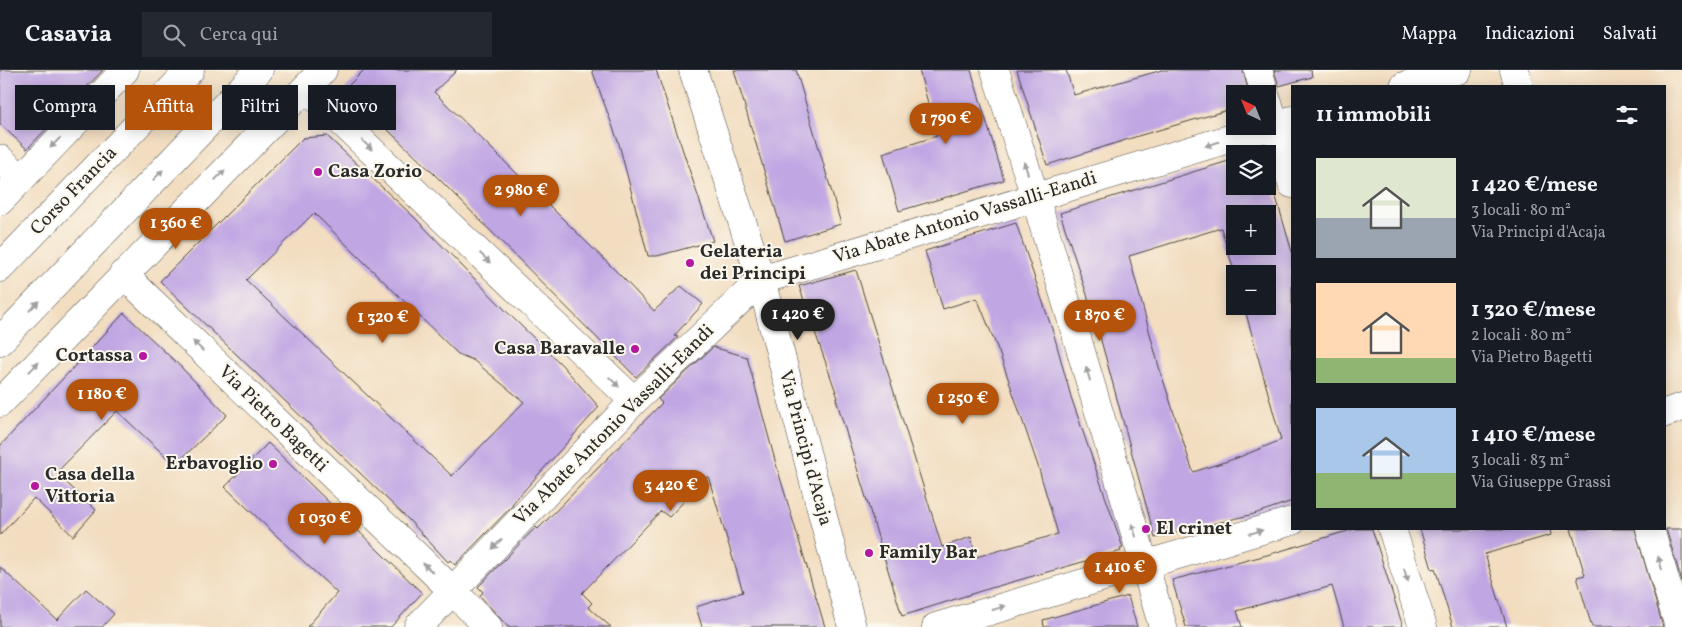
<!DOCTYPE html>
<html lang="it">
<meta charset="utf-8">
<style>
:root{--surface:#171b24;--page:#242831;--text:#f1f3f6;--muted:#9ea1a6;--line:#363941;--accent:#b45309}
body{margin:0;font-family:Vollkorn,serif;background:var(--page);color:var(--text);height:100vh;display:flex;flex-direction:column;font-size:19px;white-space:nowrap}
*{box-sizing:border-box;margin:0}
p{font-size:16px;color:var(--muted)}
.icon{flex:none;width:28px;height:28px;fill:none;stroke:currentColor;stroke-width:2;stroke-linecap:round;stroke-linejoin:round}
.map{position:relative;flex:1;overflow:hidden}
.panel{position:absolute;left:1291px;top:15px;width:375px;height:445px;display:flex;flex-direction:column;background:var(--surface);border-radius:0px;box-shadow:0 2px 12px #0003}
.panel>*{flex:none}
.top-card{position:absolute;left:15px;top:15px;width:475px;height:45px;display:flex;gap:10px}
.needle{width:32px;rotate:317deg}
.buttons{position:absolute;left:1226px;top:15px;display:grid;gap:10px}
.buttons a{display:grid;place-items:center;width:50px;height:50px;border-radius:0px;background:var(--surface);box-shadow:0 2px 12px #0003;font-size:25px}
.price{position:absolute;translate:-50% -42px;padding:0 11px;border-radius:18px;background:var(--accent);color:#fff;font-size:16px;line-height:32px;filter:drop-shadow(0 1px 2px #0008)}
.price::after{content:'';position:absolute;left:50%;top:30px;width:15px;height:11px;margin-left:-8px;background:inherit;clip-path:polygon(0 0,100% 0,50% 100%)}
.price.on{background:#222;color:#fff}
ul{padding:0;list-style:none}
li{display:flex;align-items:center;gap:15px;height:125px;padding:0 25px}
li span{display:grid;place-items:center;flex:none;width:140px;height:100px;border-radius:0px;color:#555}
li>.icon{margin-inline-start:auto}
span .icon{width:60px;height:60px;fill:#fffc;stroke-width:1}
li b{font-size:21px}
h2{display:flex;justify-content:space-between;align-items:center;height:60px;padding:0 25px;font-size:21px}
.pill{padding:0 18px;border-radius:0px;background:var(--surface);box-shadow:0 2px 12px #0003;font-size:18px;line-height:45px}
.pill.on{background:var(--accent);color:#fff}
header{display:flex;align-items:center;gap:30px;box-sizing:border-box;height:70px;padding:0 25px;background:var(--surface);border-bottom:1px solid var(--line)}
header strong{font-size:24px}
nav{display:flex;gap:28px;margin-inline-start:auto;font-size:18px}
.search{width:350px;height:45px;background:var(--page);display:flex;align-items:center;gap:12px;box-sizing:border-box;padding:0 18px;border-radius:0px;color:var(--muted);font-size:19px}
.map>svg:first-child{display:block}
.building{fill:#c0a6e3;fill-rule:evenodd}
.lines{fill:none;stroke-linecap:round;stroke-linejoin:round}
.minor-casing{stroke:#494641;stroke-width:29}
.major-casing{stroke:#494641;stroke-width:29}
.minor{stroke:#fff;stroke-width:28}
.major{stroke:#fff;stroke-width:28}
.oneway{fill:#a0a0a0}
.poi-dot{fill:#b5179e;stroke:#fbf7ec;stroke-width:2}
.labels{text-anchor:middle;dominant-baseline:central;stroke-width:4;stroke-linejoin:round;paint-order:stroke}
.poi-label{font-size:19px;font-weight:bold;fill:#2b2b2b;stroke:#fbf7ec;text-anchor:start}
.street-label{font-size:19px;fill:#2b2b2b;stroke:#fbf7ec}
</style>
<header>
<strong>Casavia</strong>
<div class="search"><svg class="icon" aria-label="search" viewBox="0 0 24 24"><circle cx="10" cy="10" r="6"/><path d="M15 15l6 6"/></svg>Cerca qui</div>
<nav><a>Mappa</a><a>Indicazioni</a><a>Salvati</a></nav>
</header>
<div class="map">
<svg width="1682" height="557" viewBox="0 0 1682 557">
<rect width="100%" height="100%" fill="#fbf7ec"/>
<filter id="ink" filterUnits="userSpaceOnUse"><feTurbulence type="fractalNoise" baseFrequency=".02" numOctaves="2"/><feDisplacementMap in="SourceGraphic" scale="10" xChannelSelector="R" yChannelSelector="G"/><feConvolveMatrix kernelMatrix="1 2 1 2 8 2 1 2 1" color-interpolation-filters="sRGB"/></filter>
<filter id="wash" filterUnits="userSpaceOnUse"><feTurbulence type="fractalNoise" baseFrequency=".0096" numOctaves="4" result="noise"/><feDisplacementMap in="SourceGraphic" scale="20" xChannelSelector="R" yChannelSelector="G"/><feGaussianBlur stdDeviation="1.12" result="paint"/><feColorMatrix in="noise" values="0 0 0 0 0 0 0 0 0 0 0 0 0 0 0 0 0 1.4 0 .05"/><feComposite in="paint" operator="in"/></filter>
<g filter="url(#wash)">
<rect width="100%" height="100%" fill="#f2ddc0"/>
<g id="blocks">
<path class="building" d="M0,0H103L27,79L0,54Z
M364,0H457L434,22L623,208L654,241L681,216L703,234L674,266L678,267L636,307L434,104L345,19Z
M592,0H656L713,171L657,186H648L619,74Z
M734,0H796L841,154L785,171Z
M919,0H971L1004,110L899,141L883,83L937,66Z
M1017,0H1066L1074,25L1162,0H1243L1249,24H1235V38L1138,66L1047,95Z
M1274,0H1311L1312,7L1279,16Z
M327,66L414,147L513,248L561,294L599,337L512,434L513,435L455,495L450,490L448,492L409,450L160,211L303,68ZM314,143L458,284L473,290L524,332L452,406L246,210Z
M1235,89V116H1268V100L1292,182V431L1254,444L1155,468L1096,252L1060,143ZM1235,144H1268V176H1235ZM1221,158L1235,204H1268V236H1244L1281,370L1237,388L1193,402L1159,297L1129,186Z
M1016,153L1054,265L1071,327L1123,478L1120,479L1121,481L984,520L902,546L836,329L838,328L799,216L856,200L942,477L971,467L976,487L1058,464L1038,396L999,282L977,228L943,239L925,181Z
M124,243L180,296L227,345L175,395L117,341L56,403L96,440L73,466L34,428L0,465V376Z
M713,277L747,287L776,394L825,557H702L696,537L743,522L708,406L669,447L661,441L582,523L592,533L588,537L611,557H508L480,526L483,522L478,517L536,457L538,459L662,333L658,329Z
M268,373L422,523L391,557H307L337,523L225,417Z
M1354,459H1372L1403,557H1344L1332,516L1298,525L1297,524L1237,541L1242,557H1186L1172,510L1267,485Z
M1420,459H1550L1551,465L1485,484L1507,557H1453L1435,498L1432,499Z
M1571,459H1635L1663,557H1592L1577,507L1585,505Z
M1666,459H1682V512Z
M0,497L57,550L86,519L114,544L102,557H0Z
M1128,526L1137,557H1044L1043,550Z"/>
</g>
</g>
<g filter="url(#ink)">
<use href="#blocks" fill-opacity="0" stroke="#494641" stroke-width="1"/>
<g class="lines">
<defs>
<path id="minor" d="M693,0L761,210L852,557
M995,0L1035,127L1163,557
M1258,0L1265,24
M1514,0L1519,16
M1404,16L1458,0
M306,18L634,331
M1268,32L1292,114
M0,89L21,109
M0,131L125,0
M123,204L452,520L488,557
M0,333L323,0
M1665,343L1682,337
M1392,459L1423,557
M1650,459L1679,557
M418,557L634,331L761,210L1292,50
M936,557L1292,451"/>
<path id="major" d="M0,198L190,0
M0,271L259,0"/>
</defs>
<use href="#minor" class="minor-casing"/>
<use href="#major" class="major-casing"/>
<use href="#minor" class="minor"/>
<use href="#major" class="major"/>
</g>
<defs><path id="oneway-solid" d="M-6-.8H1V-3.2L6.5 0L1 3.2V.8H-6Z" transform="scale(1.25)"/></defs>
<g class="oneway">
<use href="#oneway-solid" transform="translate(55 73) rotate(134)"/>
<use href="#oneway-solid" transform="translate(1212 74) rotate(163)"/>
<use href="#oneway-solid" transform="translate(367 75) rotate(44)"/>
<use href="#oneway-solid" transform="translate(1026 98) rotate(-107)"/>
<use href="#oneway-solid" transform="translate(158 105) rotate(-46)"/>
<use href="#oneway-solid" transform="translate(220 105) rotate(-45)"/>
<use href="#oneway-solid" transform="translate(485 188) rotate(44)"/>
<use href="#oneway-solid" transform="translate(34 236) rotate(-46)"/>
<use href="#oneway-solid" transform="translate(198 276) rotate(-136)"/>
<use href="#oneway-solid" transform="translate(34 297) rotate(-46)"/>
<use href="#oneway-solid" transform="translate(1088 304) rotate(-107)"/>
<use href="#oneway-solid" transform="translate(614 312) rotate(44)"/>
<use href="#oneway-solid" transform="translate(1134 460) rotate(-107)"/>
<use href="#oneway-solid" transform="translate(1256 462) rotate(-16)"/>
<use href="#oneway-solid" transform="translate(497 474) rotate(134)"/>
<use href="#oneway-solid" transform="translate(1660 493) rotate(-106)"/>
<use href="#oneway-solid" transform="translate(428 498) rotate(-136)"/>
<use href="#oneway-solid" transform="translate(1406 505) rotate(73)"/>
<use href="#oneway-solid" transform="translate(999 538) rotate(-17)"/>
</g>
</g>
<g class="poi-dot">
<circle cx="318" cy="102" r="5"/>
<circle cx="690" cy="193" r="5"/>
<circle cx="635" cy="279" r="5"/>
<circle cx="143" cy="286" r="5"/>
<circle cx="273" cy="394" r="5"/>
<circle cx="35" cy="416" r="5"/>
<circle cx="1146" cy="459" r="5"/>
<circle cx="869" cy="483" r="5"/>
</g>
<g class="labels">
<g class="poi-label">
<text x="328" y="102">Casa Zorio</text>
<text x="700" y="182">Gelateria<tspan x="700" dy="22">dei Principi</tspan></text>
<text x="625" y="279" text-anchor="end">Casa Baravalle</text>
<text x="133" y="286" text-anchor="end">Cortassa</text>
<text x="263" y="394" text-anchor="end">Erbavoglio</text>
<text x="45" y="405">Casa della<tspan x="45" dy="22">Vittoria</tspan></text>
<text x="1156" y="459">El crinet</text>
<text x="879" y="483">Family Bar</text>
</g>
<g class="street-label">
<text transform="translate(74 121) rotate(-46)">Corso Francia</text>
<text transform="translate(965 148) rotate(-17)">Via Abate Antonio Vassalli-Eandi</text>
<text transform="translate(273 349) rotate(44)">Via Pietro Bagetti</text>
<text transform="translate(614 355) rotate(-45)">Via Abate Antonio Vassalli-Eandi</text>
<text transform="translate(805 378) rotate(75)">Via Principi d'Acaja</text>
</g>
</g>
</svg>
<div class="buttons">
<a><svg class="needle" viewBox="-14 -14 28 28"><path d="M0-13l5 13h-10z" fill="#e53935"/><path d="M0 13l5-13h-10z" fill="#9ea1a6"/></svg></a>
<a><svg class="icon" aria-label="layers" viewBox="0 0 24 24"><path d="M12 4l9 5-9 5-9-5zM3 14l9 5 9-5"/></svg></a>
<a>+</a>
<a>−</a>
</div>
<b class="price" style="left:946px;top:75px">1 790 €</b>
<b class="price" style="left:521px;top:147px">2 980 €</b>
<b class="price" style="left:176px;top:180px">1 360 €</b>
<b class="price on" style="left:798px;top:271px">1 420 €</b>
<b class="price" style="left:1100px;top:272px">1 870 €</b>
<b class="price" style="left:383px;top:274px">1 320 €</b>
<b class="price" style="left:102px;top:351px">1 180 €</b>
<b class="price" style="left:963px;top:355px">1 250 €</b>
<b class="price" style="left:671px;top:442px">3 420 €</b>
<b class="price" style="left:325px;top:475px">1 030 €</b>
<b class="price" style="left:1120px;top:524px">1 410 €</b>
<div class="top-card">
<a class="pill">Compra</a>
<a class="pill on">Affitta</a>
<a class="pill">Filtri</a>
<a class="pill">Nuovo</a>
</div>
<section class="panel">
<h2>11 immobili<svg class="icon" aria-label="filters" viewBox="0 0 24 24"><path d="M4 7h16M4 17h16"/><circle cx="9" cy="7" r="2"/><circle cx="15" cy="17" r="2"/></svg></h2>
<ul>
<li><span style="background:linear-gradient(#dfe7d0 60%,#9aa5b1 0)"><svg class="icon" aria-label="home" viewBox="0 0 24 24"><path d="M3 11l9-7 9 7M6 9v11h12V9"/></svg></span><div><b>1 420 €/mese</b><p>3 locali · 80 m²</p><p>Via Principi d'Acaja</p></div></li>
<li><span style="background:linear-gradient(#ffd9b3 75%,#8fb573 0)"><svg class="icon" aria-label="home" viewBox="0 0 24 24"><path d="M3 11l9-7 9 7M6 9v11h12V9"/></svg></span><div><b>1 320 €/mese</b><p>2 locali · 80 m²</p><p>Via Pietro Bagetti</p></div></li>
<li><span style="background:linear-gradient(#a9c7e8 65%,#8fb573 0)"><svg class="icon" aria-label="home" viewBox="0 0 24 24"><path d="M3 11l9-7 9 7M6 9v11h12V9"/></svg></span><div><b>1 410 €/mese</b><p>3 locali · 83 m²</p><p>Via Giuseppe Grassi</p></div></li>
</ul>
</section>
</div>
